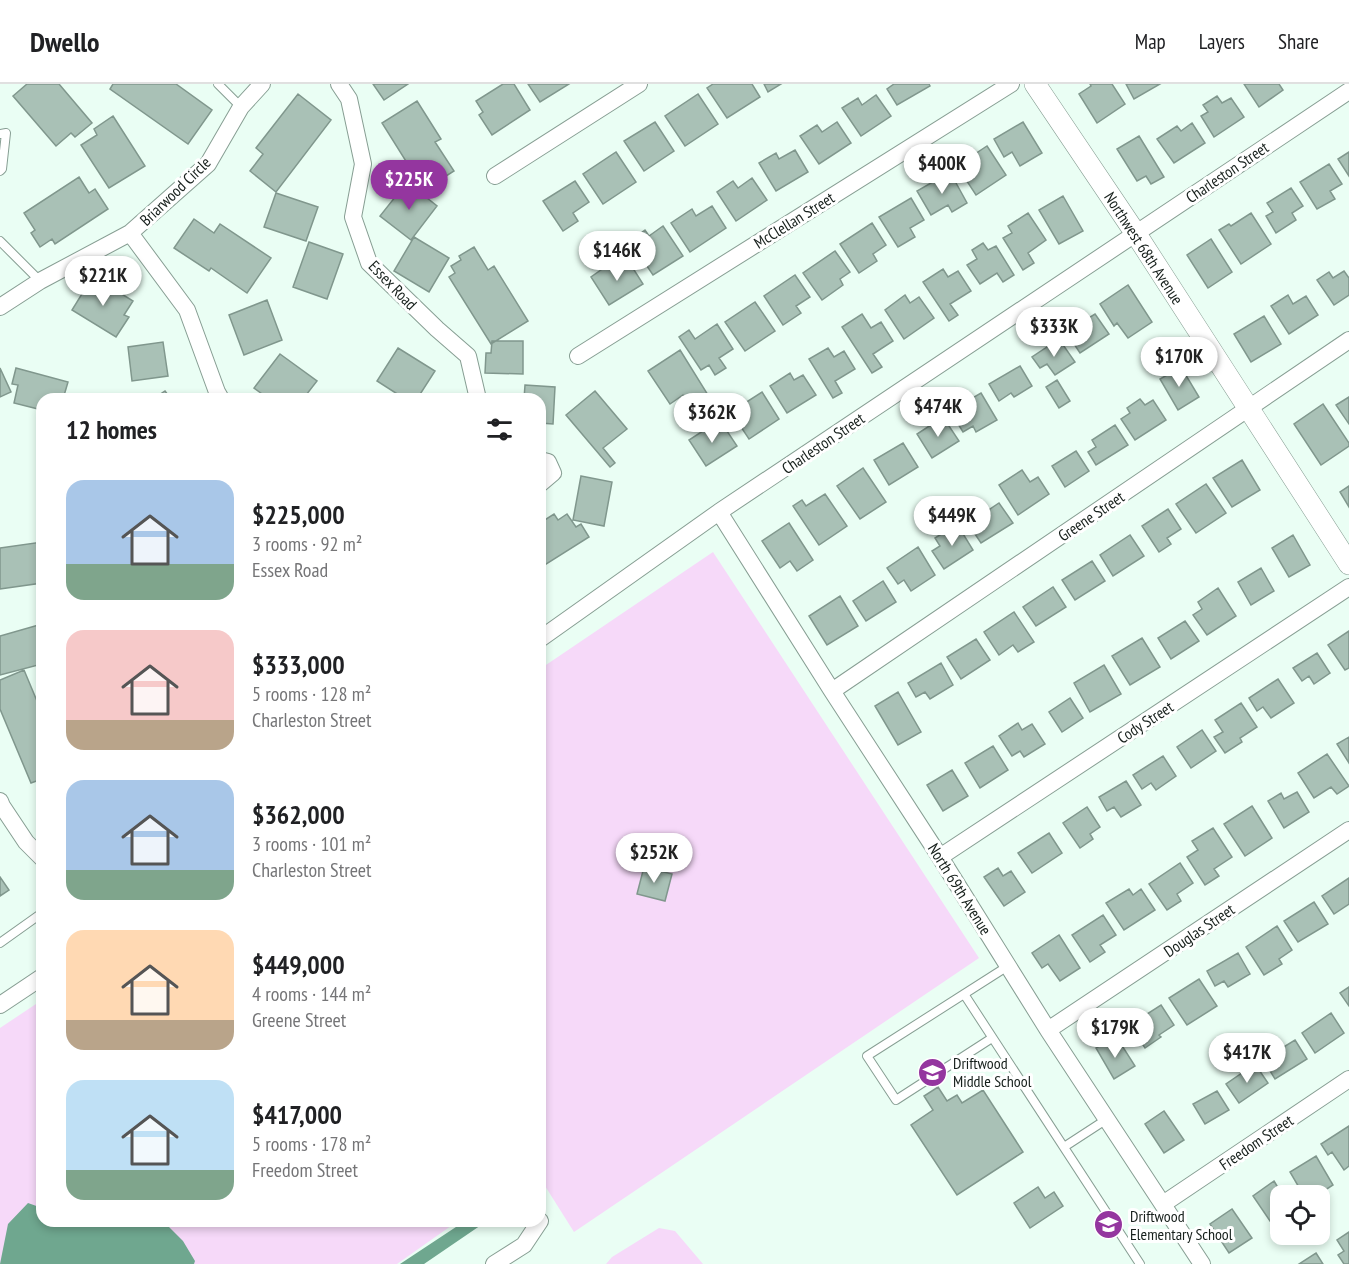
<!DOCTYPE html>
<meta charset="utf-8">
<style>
:root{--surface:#fff;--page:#f6f6f6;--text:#202124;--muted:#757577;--line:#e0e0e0;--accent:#94369f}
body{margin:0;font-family:"PT Sans Narrow",sans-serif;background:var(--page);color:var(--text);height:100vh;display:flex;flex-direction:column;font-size:22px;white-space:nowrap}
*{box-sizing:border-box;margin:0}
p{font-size:20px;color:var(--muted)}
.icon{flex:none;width:33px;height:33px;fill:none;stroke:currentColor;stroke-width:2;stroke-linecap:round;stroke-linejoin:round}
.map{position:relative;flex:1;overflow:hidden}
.drawer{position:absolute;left:36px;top:309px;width:510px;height:834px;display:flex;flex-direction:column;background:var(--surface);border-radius:18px;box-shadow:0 3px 9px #0003}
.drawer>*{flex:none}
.controls{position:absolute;left:1270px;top:1101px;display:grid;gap:12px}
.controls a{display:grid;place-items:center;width:60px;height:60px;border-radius:12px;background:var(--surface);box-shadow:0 3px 9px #0003;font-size:30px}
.price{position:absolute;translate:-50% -51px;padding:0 14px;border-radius:21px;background:#fff;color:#222;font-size:20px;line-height:39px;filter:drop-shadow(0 2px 3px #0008)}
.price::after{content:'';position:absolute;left:50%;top:36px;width:18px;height:14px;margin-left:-9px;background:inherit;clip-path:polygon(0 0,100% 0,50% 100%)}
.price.current{background:var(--accent);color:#fff}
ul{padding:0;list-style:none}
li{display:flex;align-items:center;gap:18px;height:150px;padding:0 30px}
li span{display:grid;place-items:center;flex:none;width:168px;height:120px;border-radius:18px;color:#555}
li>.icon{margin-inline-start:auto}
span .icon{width:72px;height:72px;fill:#fffc;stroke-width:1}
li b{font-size:26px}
h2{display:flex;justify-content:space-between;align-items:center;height:72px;padding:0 30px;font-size:26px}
header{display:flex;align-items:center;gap:36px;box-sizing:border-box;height:84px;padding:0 30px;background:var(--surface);border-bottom:2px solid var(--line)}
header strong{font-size:28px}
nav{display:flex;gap:33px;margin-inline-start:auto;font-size:21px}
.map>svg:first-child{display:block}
.green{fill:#f6d9f9}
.water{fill:#6fa78f}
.building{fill:#a9c1b6;stroke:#80978d;stroke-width:1.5}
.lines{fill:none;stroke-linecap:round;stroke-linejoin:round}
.service-casing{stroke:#879e93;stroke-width:10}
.minor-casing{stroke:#879e93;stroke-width:18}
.tertiary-casing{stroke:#879e93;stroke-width:22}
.service{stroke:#fff;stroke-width:8}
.minor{stroke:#fff;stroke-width:16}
.tertiary{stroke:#fff;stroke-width:21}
.labels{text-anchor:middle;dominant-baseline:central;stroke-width:6;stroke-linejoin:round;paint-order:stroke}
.street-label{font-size:16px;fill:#161f1b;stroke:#fff}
.poi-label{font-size:16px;fill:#161f1b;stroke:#fff;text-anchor:start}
</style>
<header>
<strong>Dwello</strong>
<nav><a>Map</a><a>Layers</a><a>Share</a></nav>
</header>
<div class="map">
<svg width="1349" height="1180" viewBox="0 0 1349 1180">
<rect width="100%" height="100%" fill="#eafef4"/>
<path class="green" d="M713,468L979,874L574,1148L540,1094V585Z
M42,916V1137H458L397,1180H0V944Z
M659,1144L675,1147L703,1180H606L612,1173Z"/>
<path class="water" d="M28,1119L42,1124V1137H163L183,1157L195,1177L194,1180H0L8,1140Z
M465,1137H487L424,1180H400Z"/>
<path class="building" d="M27,0H59L92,39L75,53L71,49L56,62L13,12Z
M113,0H176L212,26L188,60L110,5Z
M373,0H408L384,16Z
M503,0H514L530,26L492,51L479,31L483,28L476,17Z
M528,0H569L540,18Z
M713,0H752L760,13L727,34L707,4Z
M764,0H781L768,8Z
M894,0H929L930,2L897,21L887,5Z
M1090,0H1112L1125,20L1097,39L1079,10L1091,2Z
M1126,0H1160L1134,15Z
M1244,0H1279L1283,6L1259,23Z
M298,10L331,36L276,108L250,87L263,70L256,64Z
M698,10L718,40L685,62L665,32Z
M876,11L891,32L861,52L842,24L858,14L862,21Z
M1217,12L1222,19L1231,14L1244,33L1214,53L1201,32L1208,28L1203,21Z
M417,17L441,55L435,58L454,87L424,106L382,39Z
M113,32L145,82L109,104L81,61L97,51L94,45Z
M655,38L674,67L644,87L624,57Z
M837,38L851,59L819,80L800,52L817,41L822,48Z
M1023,38L1042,69L1020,82L1012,68L1004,73L994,55Z
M1192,39L1205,59L1174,79L1157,55L1177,42L1181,47Z
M1139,52L1164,93L1151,100L1146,92L1137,97L1117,65Z
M987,62L1006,91L976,111L957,82Z
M795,66L808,88L776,107L759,79L776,69L779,75Z
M616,68L636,98L603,120L583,90Z
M1349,68V92L1338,75Z
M1329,80L1342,100L1330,107L1335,115L1317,125L1300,98Z
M950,88L967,119L952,128L948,121L931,131L917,107Z
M79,93L89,109L95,105L108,125L55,160L52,155L40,163L31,149L35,146L24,129Z
M752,94L767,116L736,137L717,108L733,97L738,104Z
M575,97L589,118L573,129L578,137L563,147L543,117Z
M407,98L437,122L411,156L380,132Z
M1291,104L1303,122L1292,129L1296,136L1276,149L1266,132L1273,128L1267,119Z
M276,109L318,123L306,157L264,143Z
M1063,112L1083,147L1059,160L1039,126Z
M911,114L924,136L910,144L915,153L898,163L879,133Z
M712,122L726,144L690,168L671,139L692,125L696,132Z
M1028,129L1046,156L1028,169L1034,179L1023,186L1003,154L1012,149L1008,142Z
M1251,129L1271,160L1241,180L1219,146L1229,140L1231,142Z
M194,135L214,149L220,140L271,174L247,209L211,184L209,187L174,164Z
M872,139L886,161L873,170L877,177L859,189L840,160Z
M663,142L683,172L653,191L630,157L645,146L649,152Z
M414,153L449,174L429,208L394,187Z
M1211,155L1232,188L1208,204L1187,171Z
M309,158L343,170L327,215L293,203Z
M983,159L988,166L996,162L1014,191L1003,198L997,189L980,200L967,181L977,175L972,166Z
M474,163L488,186L494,182L528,237L491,260L449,193L455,189L451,182L461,176L459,172Z
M835,167L850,188L840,195L843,201L822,216L803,189Z
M629,178L643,200L609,221L591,193L608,181L613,188Z
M943,185L948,193L958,187L971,207L950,220L958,231L949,237L923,198Z
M1344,187L1349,194V211L1334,221L1317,196L1329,188L1333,194Z
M795,191L810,213L796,222L801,229L783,241L764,212Z
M93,192L133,217L124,231L129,233L116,253L72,226Z
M1128,201L1152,238L1128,254L1117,239L1114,242L1100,220Z
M905,211L910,219L919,213L934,234L904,255L885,226Z
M1288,211L1293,220L1306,212L1318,231L1289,250L1271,222Z
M267,216L282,256L244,271L229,231Z
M755,218L775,247L745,267L725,238Z
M862,230L871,244L881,238L893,257L873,270L882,283L872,289L842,243Z
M1095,230L1109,250L1080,269L1066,248Z
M1264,232L1281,260L1251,278L1234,250Z
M717,240L733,265L719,274L726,284L715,291L709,281L701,286L679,253L689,246L695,255Z
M1059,255L1075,278L1055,291L1047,280L1040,284L1032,273Z
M492,257H523V290L485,289L486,269H491Z
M163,258L168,292L132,297L128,263Z
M398,264L435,287L417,315H405L377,297Z
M828,264L834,273L844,267L855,285L835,297L842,309L833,314L809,275Z
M680,266L708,311L691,323L683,311L670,320L648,287Z
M280,270L317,297L303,315H269L254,304Z
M1020,282L1032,302L1014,313L1011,309L999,317L989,300Z
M1181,283L1199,313L1178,326L1160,295Z
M0,284L11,308L0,313Z
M16,284L68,298L63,315H42V326L14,319L18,301L12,300Z
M790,289L794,296L803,291L816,311L787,329L770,302Z
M1057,296L1070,317L1059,324L1046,303Z
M525,301L555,303L553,340L540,339V315H524Z
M165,307L171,315H153Z
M595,307L627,345L603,364L615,379L610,383L566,331Z
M762,308L779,335L749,355L731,328Z
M981,309L997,336L976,348L973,342L963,348L950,327Z
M1349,313V340L1336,321Z
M1140,315L1145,321L1153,316L1166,336L1135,356L1121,335L1130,329L1127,324Z
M1323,320L1349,359V362L1321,381L1294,340Z
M943,333L959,357L932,374L917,350Z
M712,341L717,349L725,344L737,362L706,382L689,356Z
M1115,341L1128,361L1096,381L1088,368L1096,363L1092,356Z
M903,359L918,383L889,401L874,376Z
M1076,367L1089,387L1065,403L1052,382Z
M1242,376L1260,406L1232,423L1213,394Z
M863,384L886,418L860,435L837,402Z
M1022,386L1030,398L1038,393L1049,410L1018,431L999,401Z
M581,392L612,398L604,442L573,436Z
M1206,400L1226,429L1196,449L1176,420Z
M1349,402V423L1340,408Z
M825,410L847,442L819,461L793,422L802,416L806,422Z
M976,417L984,429L999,419L1013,439L981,459L960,428Z
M1168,425L1181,445L1167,454L1171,460L1159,468L1142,442Z
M554,430L558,436L567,430L576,443L581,440L589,453L540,484V439Z
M789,439L813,476L797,487L790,477L780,484L762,457Z
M957,440L973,466L944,485L932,467L940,462L935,454Z
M1130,451L1144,472L1113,492L1100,471Z
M1293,451L1310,481L1289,493L1272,464Z
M42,458V499L0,505V464Z
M918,463L935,491L911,507L904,496L898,500L887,484Z
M1092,477L1105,497L1075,516L1062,496Z
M1261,484L1274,507L1251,521L1238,498Z
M883,497L896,518L866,537L853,517Z
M1053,503L1066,523L1036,542L1023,523Z
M1218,504L1236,532L1207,551L1193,531L1202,525L1198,518Z
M840,512L858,542L827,561L809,532Z
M1014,528L1034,558L1018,568L1013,561L999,571L984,548Z
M1185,537L1199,557L1171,575L1158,554Z
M42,540V580L0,591V552Z
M1349,547V584L1345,586L1328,561Z
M1142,554L1160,583L1130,601L1112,572Z
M976,555L990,576L961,595L947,573Z
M1317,569L1330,589L1314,600L1309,592L1302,597L1293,584Z
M941,579L953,601L930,615L925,608L916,613L908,599Z
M1104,581L1121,610L1090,628L1074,599Z
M24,586L42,629V695L31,699L0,625V596Z
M1278,595L1294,619L1271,634L1263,623L1257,627L1249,614Z
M898,608L921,648L898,661L875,622Z
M1070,614L1083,634L1062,648L1049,628Z
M1241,619L1257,643L1240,654L1242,658L1225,669L1214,653L1223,648L1215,636Z
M1018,639L1022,646L1032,640L1045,660L1024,673L1020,667L1012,672L999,652Z
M1202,646L1216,667L1191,684L1177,663Z
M1349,653V679L1337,660Z
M993,662L1008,686L980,704L965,679Z
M1327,670L1349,702L1337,710L1331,703L1314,714L1298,689Z
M1163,672L1176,692L1156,706L1151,699L1142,705L1133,691Z
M952,686L968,712L943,727L927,701Z
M1126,697L1141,721L1121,733L1114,723L1107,727L1099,713Z
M1297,708L1309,728L1284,744L1268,717L1281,709L1284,715Z
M1252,722L1272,754L1245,772L1224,740Z
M1087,723L1100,743L1090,750L1093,755L1080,764L1063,739Z
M1213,744L1232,773L1214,785L1219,792L1205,801L1187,773L1198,766L1192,757Z
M1049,749L1062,769L1032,789L1018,769Z
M1180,779L1193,799L1177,810L1181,817L1167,826L1149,800Z
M644,783L672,790L665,817L637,810Z
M998,784L1003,792L1011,787L1025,808L1004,822L984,793Z
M0,793L9,806L0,812Z
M1349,794V820L1334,830L1322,812Z
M1129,805L1133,811L1141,805L1155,826L1124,846L1106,819Z
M1314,818L1328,840L1298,858L1284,837Z
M1103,831L1116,851L1100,861L1105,868L1090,878L1072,851Z
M1277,842L1292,866L1279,875L1282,880L1264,891L1246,863Z
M1059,851L1080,884L1060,897L1048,880L1042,884L1032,869Z
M1238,869L1250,890L1228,903L1224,897L1215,902L1207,887Z
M1199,895L1217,922L1187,941L1169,914Z
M1349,903V922L1340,909Z
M1161,921L1174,941L1159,951L1161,953L1145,964L1130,941Z
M1331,929L1344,949L1315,969L1302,949Z
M1109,956L1114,964L1121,960L1135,982L1114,995L1096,964Z
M1295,956L1307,975L1275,995L1267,982L1281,973L1277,967Z
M1255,980L1268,999L1239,1019L1226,1000Z
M938,1003L947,1017L957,1011L962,1019L983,1006L1023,1068L957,1111L911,1041L933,1026L924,1012Z
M1217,1007L1229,1026L1205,1040L1193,1020Z
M1164,1027L1184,1056L1164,1069L1145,1040Z
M1349,1042V1082L1344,1086L1332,1068L1328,1071L1321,1060Z
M1316,1072L1333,1101L1316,1112H1304L1290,1088Z
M1274,1097L1283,1112H1281V1130L1270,1137L1253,1112Z
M1038,1103L1045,1114L1054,1108L1063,1122L1030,1144L1014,1119Z
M1232,1125L1252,1154L1229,1169L1210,1140Z
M1349,1148V1180H1344L1338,1171L1344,1167L1337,1156Z
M1316,1169L1323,1180H1299Z"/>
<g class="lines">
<defs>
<path id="service" d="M218,0L241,23
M0,50L6,49L2,85L0,87
M0,157L40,197
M0,859L42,829
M964,910L1140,1180
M992,954L896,1016L867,972L1008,882
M1064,1063L1107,1035"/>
<path id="minor" d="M339,0L349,15L363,80L353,133L369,179L437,245L468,272L478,315
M495,92L639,0
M130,149L187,226L217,308L221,315
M0,223L40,197L130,149L208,80L241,23L262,0
M578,272L1011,0
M540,376L548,378L553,389L540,400
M719,428L832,607L940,773L1048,946L1202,1180
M540,555L719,428L1349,7
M832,607L1349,256
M0,717L2,722L26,758L42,774
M940,773L1349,503
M0,921L42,893
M1048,946L1349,746
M1163,1120L1349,995
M494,1180L524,1161L540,1137"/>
<path id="tertiary" d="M1035,0L1136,150L1349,480"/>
</defs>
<use href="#service" class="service-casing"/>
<use href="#minor" class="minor-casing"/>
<use href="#tertiary" class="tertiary-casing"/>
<use href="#service" class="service"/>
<use href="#minor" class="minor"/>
<use href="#tertiary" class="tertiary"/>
</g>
<defs>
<symbol id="school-disc" viewBox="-11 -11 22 22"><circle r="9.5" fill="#94369f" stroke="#fff"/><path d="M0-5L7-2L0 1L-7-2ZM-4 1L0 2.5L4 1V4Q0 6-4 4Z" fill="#fff"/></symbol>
</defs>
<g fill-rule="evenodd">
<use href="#school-disc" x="916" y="972" width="33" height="33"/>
<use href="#school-disc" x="1092" y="1124" width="33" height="33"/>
</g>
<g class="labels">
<g class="street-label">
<text transform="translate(1227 88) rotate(-34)">Charleston Street</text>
<text transform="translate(175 107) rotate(-44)">Briarwood Circle</text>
<text transform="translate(794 136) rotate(-32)">McClellan Street</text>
<text transform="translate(1144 164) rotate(57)">Northwest 68th Avenue</text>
<text transform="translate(393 201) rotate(46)">Essex Road</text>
<text transform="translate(823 359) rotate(-34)">Charleston Street</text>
<text transform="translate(1091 432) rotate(-34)">Greene Street</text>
<text transform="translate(1145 638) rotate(-33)">Cody Street</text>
<text transform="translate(960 805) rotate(58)">North 69th Avenue</text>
<text transform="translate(1199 846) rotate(-34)">Douglas Street</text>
<text transform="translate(1256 1058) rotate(-34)">Freedom Street</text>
</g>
<g class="poi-label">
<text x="953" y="979">Driftwood<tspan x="953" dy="18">Middle School</tspan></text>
<text x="1130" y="1132">Driftwood<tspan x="1130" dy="18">Elementary School</tspan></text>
</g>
</g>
</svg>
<div class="controls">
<a><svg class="icon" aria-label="locate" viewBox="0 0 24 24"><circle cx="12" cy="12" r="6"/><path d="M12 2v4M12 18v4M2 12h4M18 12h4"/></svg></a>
</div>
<b class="price" style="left:942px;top:111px">$400K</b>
<b class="price current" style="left:409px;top:127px">$225K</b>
<b class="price" style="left:617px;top:198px">$146K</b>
<b class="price" style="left:103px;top:223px">$221K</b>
<b class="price" style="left:1054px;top:274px">$333K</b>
<b class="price" style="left:1179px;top:304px">$170K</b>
<b class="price" style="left:938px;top:354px">$474K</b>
<b class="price" style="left:712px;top:360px">$362K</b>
<b class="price" style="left:952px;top:463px">$449K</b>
<b class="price" style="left:654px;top:800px">$252K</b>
<b class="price" style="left:1115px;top:975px">$179K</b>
<b class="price" style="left:1247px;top:1000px">$417K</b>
<section class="drawer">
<h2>12 homes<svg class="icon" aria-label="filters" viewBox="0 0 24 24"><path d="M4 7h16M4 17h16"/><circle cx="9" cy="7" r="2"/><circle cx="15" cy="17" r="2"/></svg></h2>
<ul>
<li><span style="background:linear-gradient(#a9c7e8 70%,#7fa58c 0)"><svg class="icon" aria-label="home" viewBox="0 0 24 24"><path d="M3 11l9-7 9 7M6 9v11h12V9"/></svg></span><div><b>$225,000</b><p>3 rooms · 92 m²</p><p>Essex Road</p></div></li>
<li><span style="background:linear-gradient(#f6c9c9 75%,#b9a48a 0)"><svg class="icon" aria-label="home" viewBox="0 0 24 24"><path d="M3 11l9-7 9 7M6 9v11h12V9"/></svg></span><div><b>$333,000</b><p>5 rooms · 128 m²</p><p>Charleston Street</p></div></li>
<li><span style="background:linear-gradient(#a9c7e8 75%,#7fa58c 0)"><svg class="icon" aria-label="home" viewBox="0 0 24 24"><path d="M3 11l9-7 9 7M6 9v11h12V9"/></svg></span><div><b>$362,000</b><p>3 rooms · 101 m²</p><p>Charleston Street</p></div></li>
<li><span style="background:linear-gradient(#ffd9b3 75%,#b9a48a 0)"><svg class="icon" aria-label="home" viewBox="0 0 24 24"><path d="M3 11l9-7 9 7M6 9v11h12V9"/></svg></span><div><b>$449,000</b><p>4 rooms · 144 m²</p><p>Greene Street</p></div></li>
<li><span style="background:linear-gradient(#bfe0f5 75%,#7fa58c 0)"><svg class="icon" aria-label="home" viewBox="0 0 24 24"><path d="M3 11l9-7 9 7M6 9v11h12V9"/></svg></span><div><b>$417,000</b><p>5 rooms · 178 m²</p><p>Freedom Street</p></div></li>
</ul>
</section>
</div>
